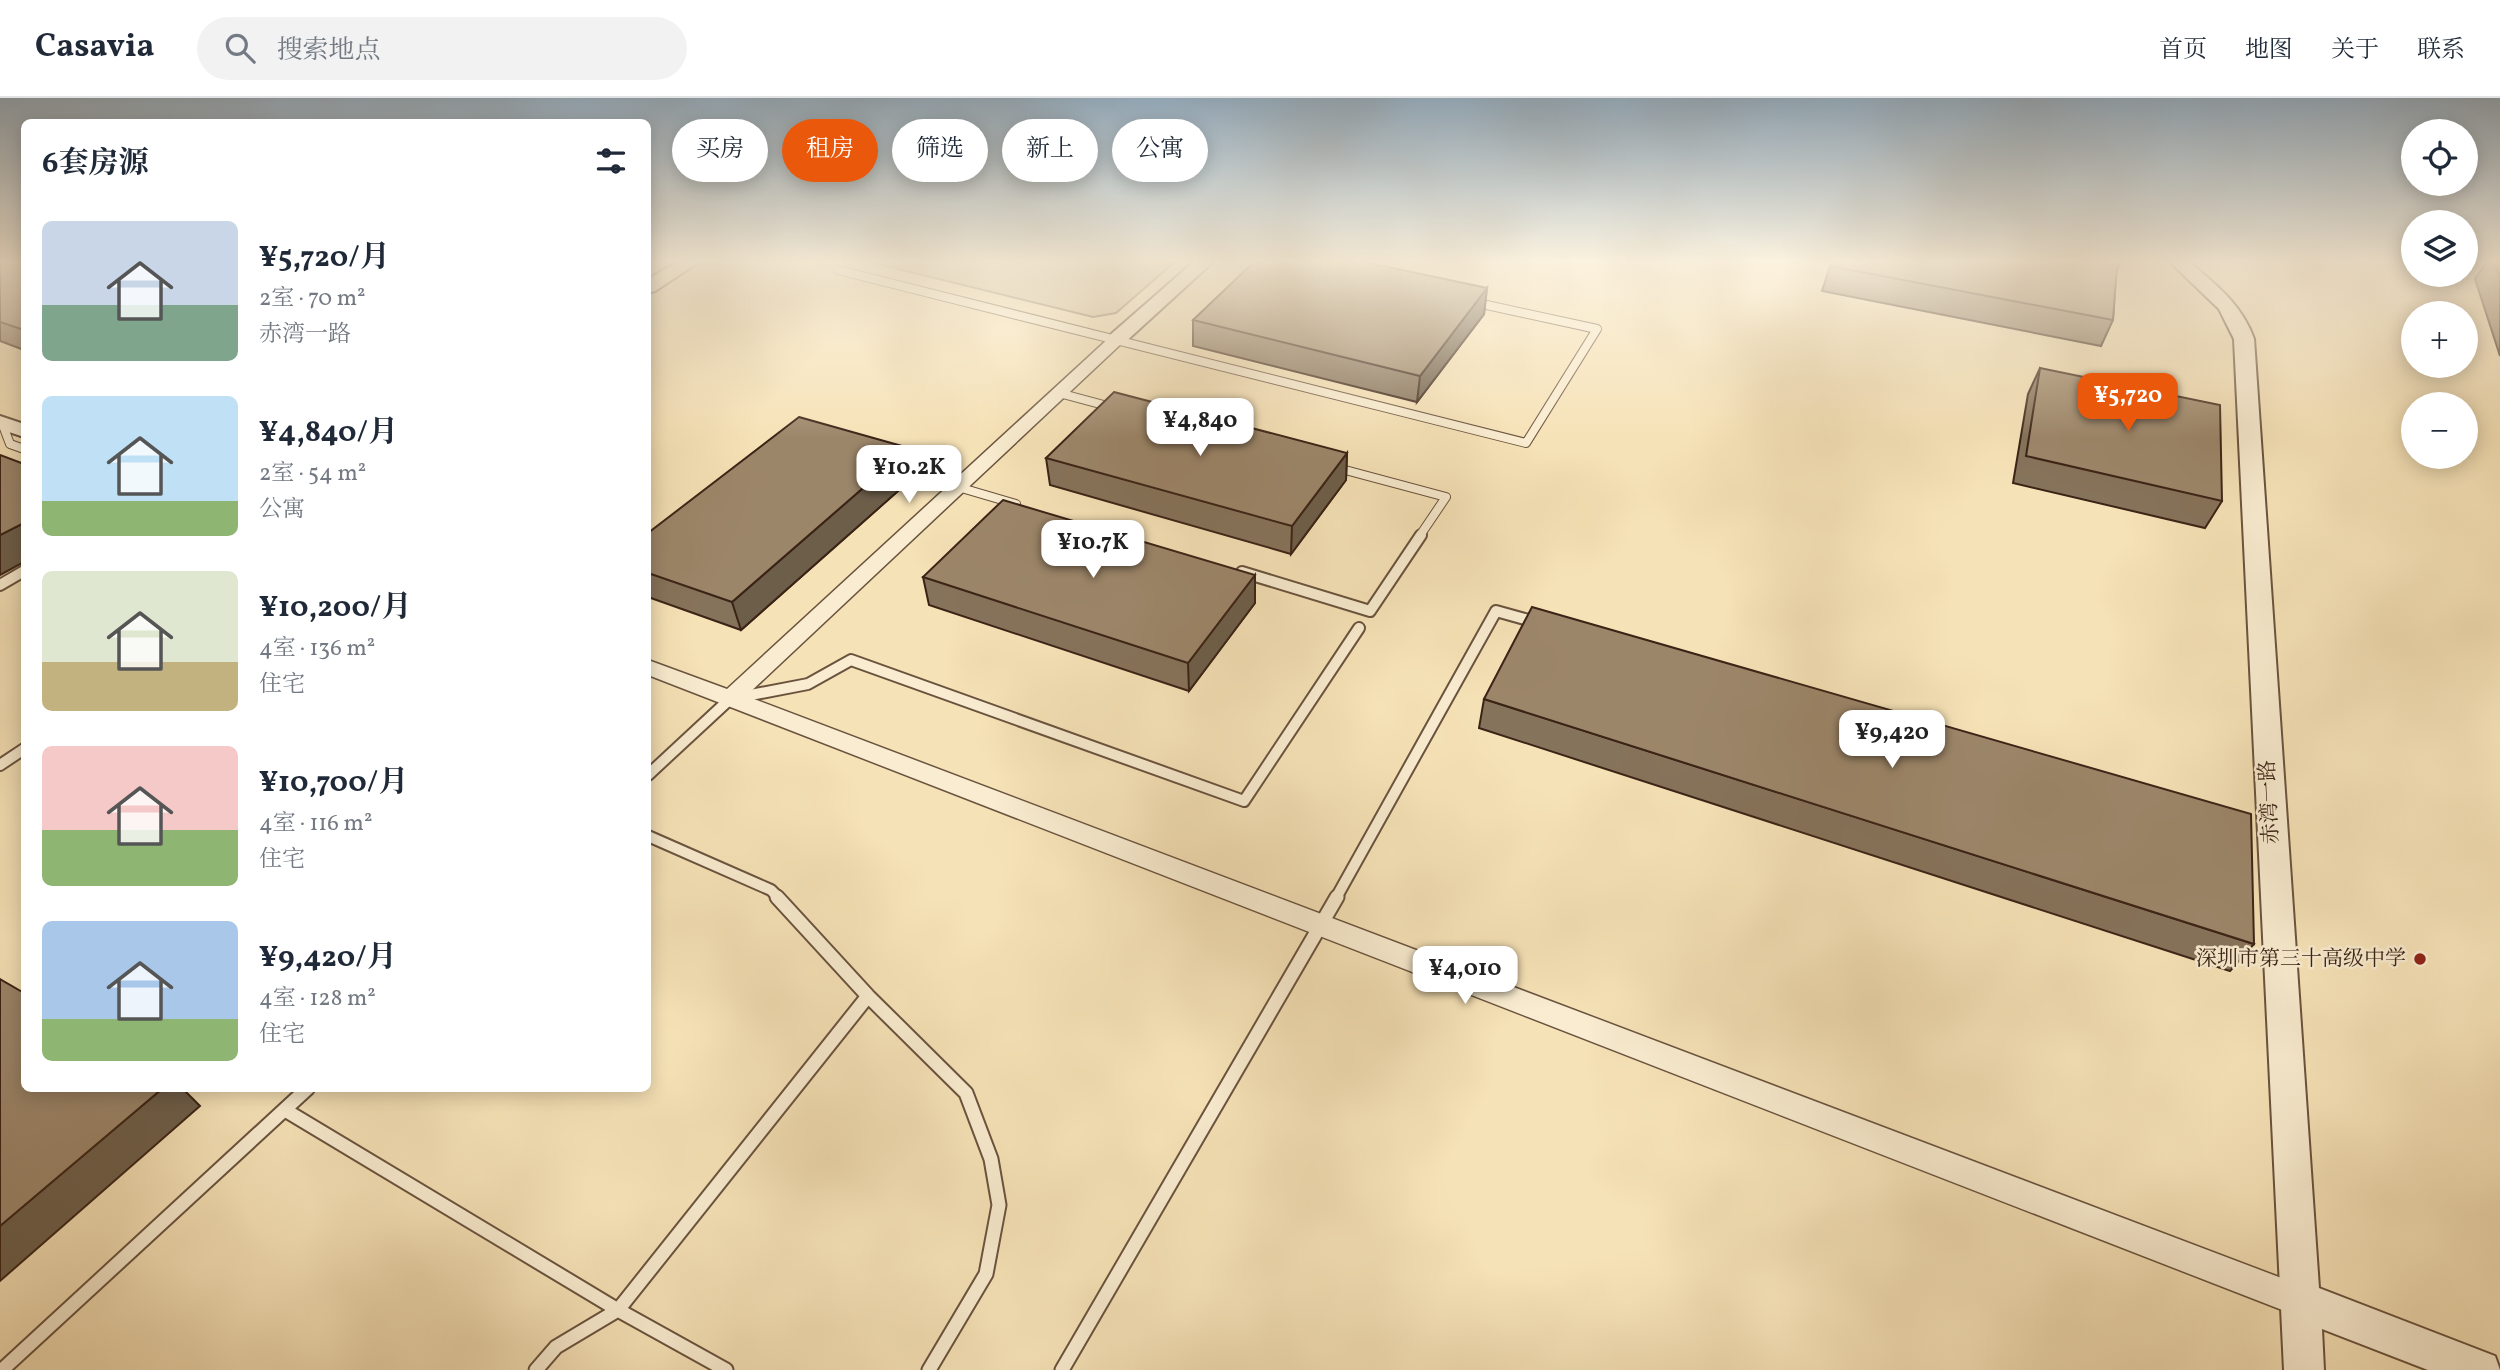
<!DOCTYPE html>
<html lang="zh">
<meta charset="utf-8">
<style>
:root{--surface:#fff;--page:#f2f2f3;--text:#1f2937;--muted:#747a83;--line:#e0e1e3;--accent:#ea580c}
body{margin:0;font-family:Vollkorn,"Noto Serif SC",serif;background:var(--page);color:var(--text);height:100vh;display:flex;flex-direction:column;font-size:26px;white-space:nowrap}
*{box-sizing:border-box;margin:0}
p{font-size:23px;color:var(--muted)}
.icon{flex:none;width:38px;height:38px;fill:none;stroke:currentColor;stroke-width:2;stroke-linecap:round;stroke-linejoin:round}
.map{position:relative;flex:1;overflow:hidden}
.side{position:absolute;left:21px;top:21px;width:630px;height:973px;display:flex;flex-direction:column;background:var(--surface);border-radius:10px;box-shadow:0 4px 18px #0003}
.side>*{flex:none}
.banner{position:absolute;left:672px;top:21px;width:665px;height:63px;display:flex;gap:14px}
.fabs{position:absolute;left:2401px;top:21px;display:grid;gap:14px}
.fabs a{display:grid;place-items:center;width:77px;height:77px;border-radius:50%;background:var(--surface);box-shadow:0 4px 18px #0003;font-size:35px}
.price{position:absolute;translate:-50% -60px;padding:0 16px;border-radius:14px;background:#fff;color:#222;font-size:23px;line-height:46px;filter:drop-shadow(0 2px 4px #0008)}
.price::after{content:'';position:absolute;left:50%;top:42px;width:21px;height:16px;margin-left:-10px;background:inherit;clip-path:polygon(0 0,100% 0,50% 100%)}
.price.on{background:var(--accent);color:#fff}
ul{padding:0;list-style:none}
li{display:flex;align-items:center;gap:21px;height:175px;padding:0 21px}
li span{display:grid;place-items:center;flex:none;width:196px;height:140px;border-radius:10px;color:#555}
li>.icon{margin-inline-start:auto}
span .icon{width:84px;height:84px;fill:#fffc;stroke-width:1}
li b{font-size:30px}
h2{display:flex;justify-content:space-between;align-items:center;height:84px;padding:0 21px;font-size:30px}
.chip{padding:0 24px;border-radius:32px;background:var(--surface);box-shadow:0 4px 18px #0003;font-size:24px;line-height:63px}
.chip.on{background:var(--accent);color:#fff}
header{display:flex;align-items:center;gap:42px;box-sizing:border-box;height:98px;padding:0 35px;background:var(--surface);border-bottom:2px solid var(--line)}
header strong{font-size:33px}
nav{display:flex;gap:38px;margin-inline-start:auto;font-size:24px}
.search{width:490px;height:63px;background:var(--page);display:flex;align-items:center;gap:18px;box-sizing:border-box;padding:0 24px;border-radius:38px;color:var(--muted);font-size:26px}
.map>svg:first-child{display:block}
.green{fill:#d6c29c;stroke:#887259;stroke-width:2}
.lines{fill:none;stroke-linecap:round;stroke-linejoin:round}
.service-far2-casing{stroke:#6a533e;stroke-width:10}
.service-far1-casing{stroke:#6a533e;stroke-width:14}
.service-casing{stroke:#6a533e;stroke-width:17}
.minor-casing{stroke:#6a533e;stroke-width:3}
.tertiary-casing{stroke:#6a533e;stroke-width:4}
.service-far2{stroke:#f9ecd0;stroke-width:8}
.service-far1{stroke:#f9ecd0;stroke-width:10}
.service{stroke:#f9ecd0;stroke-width:13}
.minor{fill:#f9ecd0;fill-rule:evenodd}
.tertiary{fill:#f9ecd0;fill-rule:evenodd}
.wall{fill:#86735b;stroke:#3b2316;stroke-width:2}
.shaded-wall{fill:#6d5e4a;stroke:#3b2316;stroke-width:2}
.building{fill:#9c866a;stroke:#3b2316;stroke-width:2}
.poi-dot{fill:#8f2418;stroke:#f9ecd0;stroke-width:2.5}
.labels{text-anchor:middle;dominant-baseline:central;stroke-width:5;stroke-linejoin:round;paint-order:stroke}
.street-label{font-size:21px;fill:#3b2316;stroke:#f9ecd0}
.poi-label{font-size:21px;fill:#3b2316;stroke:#f9ecd0;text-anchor:end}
</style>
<header>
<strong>Casavia</strong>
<div class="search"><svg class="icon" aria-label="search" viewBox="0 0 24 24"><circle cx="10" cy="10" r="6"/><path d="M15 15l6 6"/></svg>搜索地点</div>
<nav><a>首页</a><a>地图</a><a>关于</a><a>联系</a></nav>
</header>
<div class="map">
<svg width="2500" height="1272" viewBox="0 0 2500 1272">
<rect width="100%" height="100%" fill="#f6e2b7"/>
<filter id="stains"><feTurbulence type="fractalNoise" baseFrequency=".00286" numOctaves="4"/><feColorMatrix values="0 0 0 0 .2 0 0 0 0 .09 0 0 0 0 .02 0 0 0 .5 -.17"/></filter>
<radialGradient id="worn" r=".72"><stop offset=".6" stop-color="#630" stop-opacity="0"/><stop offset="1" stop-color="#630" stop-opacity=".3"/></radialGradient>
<path class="green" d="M879,162H1177L1116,215L1093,219L874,165Z"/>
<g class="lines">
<defs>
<path id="service-far2" d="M838,172L1526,345L1597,231L1473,204
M1059,295L1115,310
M2,325L10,346L24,351
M1334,369L1446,399L1419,439
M958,389L1016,406"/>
<path id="service-far1" d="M1242,474L1370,513L1421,437
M0,487L24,473
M0,667L24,651
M648,677L730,601L808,586L851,562L1244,703L1359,530
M648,738L771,792L779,800
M1336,800L1496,513L1539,525"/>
<path id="service" d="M777,799L868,898L966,995L991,1061L999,1107L986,1176L929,1272
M285,1012L618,1212L726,1272
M2,1272L308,990
M536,1272L556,1249L618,1212L868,898
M1062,1272L1337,799"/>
<path id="minor" d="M1116,237L1124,242L1122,245L746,598L2300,1187L2311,1192L2316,1203L2311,1214L2300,1219L648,577V562L727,591L1110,239Z"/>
<path id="tertiary" d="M681,162H702L655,193L648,195V181Z
M1196,162H1215L1123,246H1109L1106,242L1109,238Z
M2168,162H2187C2214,185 2242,206 2254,241L2319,1190L2495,1258L2500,1272H2428L2322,1231L2324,1272H2284L2234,241L2219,211Z
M0,318L24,326V339L0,331Z"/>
</defs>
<use href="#service-far2" class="service-far2-casing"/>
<use href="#service-far1" class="service-far1-casing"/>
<use href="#service" class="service-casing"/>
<use href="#minor" class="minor-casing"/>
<use href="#tertiary" class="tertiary-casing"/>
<use href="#service-far2" class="service-far2"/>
<use href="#service-far1" class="service-far1"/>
<use href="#service" class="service"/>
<use href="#minor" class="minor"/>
<use href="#tertiary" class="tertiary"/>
</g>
<path class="wall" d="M0,162H24V252L0,243Z
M2488,162H2500V258L2475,181Z
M1830,168H2119L2116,175L2113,222L2101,248L1822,193Z
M1487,190L1484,216L1417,304L1193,248V222Z
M2040,270L2222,403L2205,430L2013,385L2028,296Z
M909,350L915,378L741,532L648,499V435Z
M1347,355L1346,382L1291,456L1050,387L1046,360Z
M1255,477V505L1189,593L929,507L923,479Z
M1484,601L2254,846L2230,873L1479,630Z"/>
<path class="shaded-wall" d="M1487,190L1484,216L1417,304L1420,278Z
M909,350L915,378L741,532L732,504Z
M1347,355L1346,382L1291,456L1292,428Z
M24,425V464L0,477V437Z
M1255,477V505L1189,593L1188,565Z
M163,990H182L200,1008L0,1183V1128Z"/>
<path class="building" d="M0,162H24V232L0,224Z
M1256,162H1355L1487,190L1420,278L1193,222Z
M1833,162H2120L2119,168H2117L2113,222L1830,168Z
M2493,162H2500V180Z
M2040,270L2220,307L2222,403L2026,358Z
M1114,294L1347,355L1292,428L1046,360Z
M799,319L909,350L732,504L648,475V435Z
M0,357L24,366V425L0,437Z
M1003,402L1255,477L1188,565L923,479Z
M1532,509L2251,716L2254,846L1484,601Z
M0,881L24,895V990H163L0,1128Z"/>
<linearGradient id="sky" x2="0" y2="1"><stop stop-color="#94acbe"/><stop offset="0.48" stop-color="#fbf2df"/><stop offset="1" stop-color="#fbf2df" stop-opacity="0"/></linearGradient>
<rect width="2500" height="340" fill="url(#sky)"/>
<circle class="poi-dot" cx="2420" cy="861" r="7"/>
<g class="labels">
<g class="street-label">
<text transform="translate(2270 704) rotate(-93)">赤湾一路</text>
</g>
<g class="poi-label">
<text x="2406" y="861">深圳市第三十高级中学</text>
</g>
</g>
<rect width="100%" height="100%" filter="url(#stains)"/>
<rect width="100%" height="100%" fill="url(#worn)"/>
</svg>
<div class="fabs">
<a><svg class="icon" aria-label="locate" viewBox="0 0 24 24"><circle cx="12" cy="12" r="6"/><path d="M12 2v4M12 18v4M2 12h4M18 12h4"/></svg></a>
<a><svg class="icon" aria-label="layers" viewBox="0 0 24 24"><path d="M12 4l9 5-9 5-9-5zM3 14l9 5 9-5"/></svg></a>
<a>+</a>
<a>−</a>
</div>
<b class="price on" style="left:2128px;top:335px">¥5,720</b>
<b class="price" style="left:1200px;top:360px">¥4,840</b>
<b class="price" style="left:909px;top:407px">¥10.2K</b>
<b class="price" style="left:1093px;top:482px">¥10.7K</b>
<b class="price" style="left:1892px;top:672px">¥9,420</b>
<b class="price" style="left:1465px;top:908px">¥4,010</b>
<div class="banner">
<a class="chip">买房</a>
<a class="chip on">租房</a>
<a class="chip">筛选</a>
<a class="chip">新上</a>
<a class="chip">公寓</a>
</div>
<section class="side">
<h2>6套房源<svg class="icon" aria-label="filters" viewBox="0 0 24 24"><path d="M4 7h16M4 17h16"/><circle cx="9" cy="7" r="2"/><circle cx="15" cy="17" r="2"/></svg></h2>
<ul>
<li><span style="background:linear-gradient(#c9d6e8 60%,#7fa58c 0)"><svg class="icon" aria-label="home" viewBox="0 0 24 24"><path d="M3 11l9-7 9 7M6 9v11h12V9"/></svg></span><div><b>¥5,720/月</b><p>2室 · 70 m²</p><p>赤湾一路</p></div></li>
<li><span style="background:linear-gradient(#bfe0f5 75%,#8fb573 0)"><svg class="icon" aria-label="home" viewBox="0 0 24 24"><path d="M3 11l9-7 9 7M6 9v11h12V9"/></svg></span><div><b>¥4,840/月</b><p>2室 · 54 m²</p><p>公寓</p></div></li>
<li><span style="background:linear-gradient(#dfe7d0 65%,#c2b280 0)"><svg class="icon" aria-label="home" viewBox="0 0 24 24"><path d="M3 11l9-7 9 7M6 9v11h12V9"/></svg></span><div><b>¥10,200/月</b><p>4室 · 136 m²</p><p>住宅</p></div></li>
<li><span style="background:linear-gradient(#f6c9c9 60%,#8fb573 0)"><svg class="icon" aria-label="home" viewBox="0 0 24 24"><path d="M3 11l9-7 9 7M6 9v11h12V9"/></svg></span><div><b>¥10,700/月</b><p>4室 · 116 m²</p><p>住宅</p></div></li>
<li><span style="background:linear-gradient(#a9c7e8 70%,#8fb573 0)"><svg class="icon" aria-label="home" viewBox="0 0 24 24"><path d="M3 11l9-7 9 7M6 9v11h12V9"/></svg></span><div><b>¥9,420/月</b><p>4室 · 128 m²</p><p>住宅</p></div></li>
</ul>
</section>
</div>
